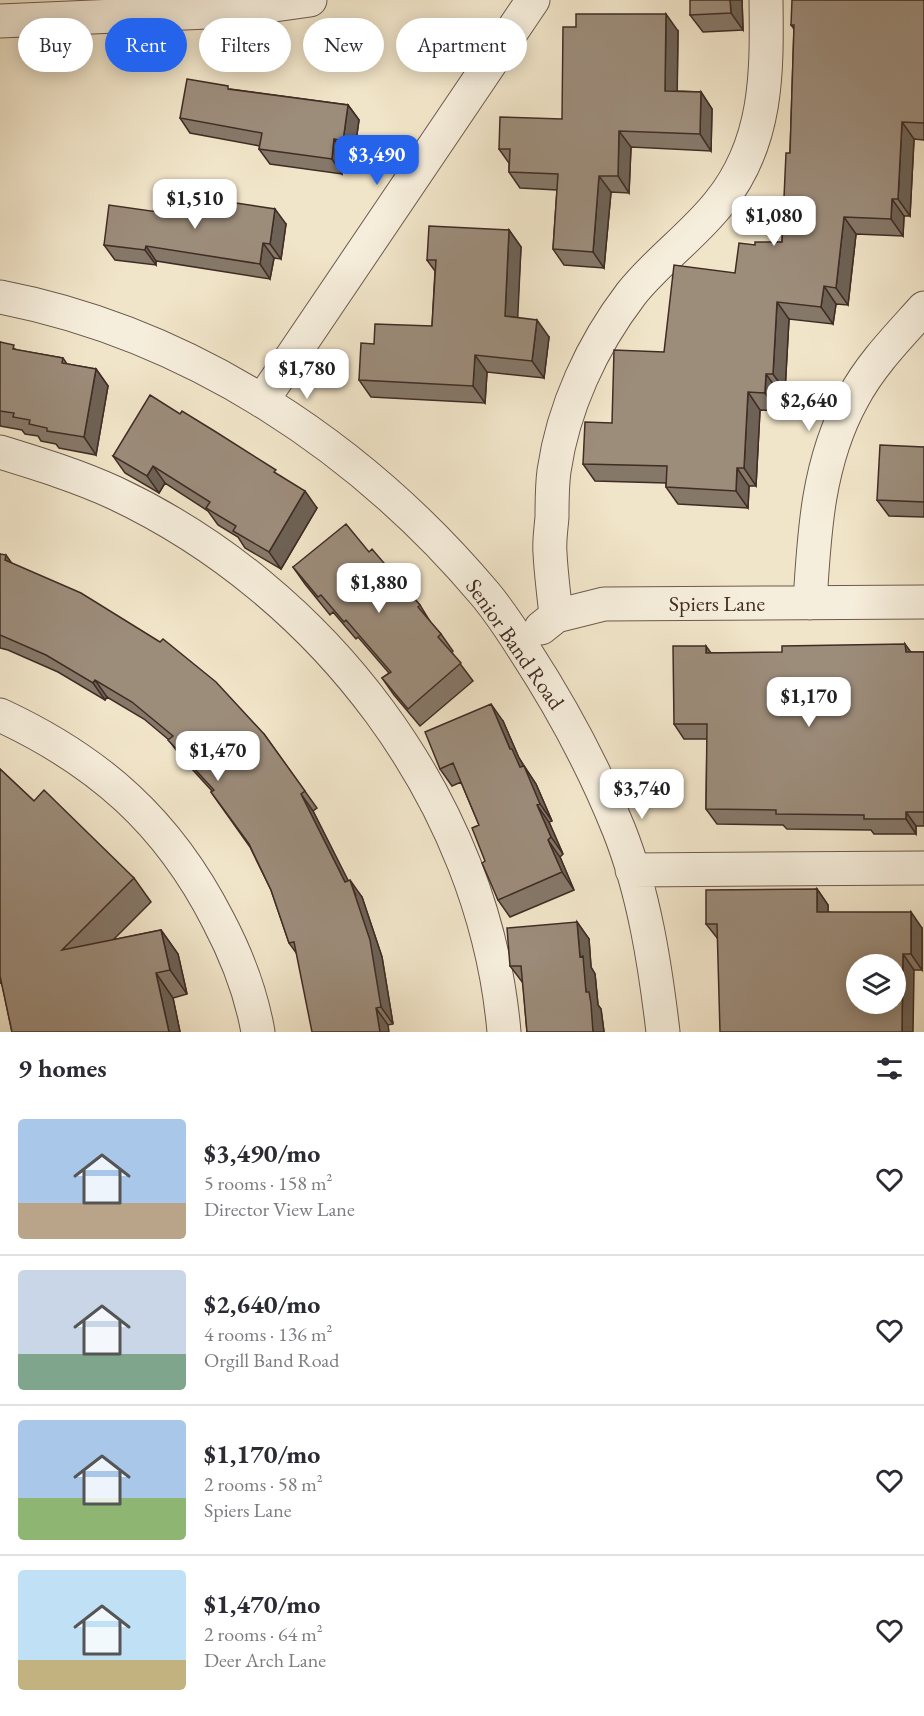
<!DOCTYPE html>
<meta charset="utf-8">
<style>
:root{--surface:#fff;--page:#f7f7f7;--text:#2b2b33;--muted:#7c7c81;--line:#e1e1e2;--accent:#2563eb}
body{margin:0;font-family:"EB Garamond",serif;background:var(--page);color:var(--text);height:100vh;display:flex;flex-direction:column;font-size:22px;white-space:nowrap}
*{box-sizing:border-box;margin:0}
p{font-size:20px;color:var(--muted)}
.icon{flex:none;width:33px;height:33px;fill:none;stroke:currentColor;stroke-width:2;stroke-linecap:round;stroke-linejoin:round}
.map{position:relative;height:1032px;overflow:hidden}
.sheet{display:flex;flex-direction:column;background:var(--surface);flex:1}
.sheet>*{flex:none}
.guide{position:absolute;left:18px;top:18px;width:600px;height:54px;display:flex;gap:12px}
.tools{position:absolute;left:846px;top:954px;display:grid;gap:12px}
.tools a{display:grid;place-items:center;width:60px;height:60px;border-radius:50%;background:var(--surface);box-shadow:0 3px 15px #0003;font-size:30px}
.price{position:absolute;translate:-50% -51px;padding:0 14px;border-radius:12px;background:#fff;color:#222;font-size:20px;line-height:39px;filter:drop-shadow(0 2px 3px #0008)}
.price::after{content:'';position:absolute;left:50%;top:36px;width:18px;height:14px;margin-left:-9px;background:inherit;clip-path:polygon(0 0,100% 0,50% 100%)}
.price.active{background:var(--accent);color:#fff}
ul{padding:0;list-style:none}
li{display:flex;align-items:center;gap:18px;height:150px;padding:0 18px}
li+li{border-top:2px solid var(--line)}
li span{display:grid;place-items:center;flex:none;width:168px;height:120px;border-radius:6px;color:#555}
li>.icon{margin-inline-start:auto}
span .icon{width:72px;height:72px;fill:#fffc;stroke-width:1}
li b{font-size:26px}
h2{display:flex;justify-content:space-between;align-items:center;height:72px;padding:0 18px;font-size:26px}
.chip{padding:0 21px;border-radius:27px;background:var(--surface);box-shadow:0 3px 15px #0003;font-size:21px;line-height:54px}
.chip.active{background:var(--accent);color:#fff}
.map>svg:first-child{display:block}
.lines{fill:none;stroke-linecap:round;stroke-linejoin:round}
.minor-casing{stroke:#6c5a4e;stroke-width:35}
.minor{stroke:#f6eedc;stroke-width:33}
.wall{fill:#867869;stroke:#402c25;stroke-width:1.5}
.shaded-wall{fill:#6d6255;stroke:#402c25;stroke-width:1.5}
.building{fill:#9c8c7a;stroke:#402c25;stroke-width:1.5;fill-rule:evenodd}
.labels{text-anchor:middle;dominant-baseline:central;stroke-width:6;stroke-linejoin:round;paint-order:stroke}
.street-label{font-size:22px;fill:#402c25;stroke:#f6eedc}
</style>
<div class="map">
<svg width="924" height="1032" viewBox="0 0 924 1032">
<rect width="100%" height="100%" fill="#f1e5c9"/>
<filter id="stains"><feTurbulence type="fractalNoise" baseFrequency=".00333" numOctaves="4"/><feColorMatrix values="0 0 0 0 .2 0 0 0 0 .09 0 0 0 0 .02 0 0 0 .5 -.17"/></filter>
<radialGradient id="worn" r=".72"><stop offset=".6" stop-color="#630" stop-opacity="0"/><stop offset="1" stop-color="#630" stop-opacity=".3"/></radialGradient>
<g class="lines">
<defs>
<path id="minor" d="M0,21L231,11L310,0
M0,297C191,334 361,447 485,594C500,612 513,632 525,651C562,708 594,767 619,830C644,893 655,964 663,1032
M262,401L533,0
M0,452C39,464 78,476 115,493C323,591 484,800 504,1032
M810,603C814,532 818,461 853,398C871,364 899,336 924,308
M556,616C554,595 551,574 550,553C549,541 551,529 552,517C552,502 552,486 554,471C563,408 592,345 631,294C657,261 693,236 719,203C768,143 767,72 766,0
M541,628L556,616L604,604L924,602
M0,715C99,761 168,822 218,920C237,956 251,992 258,1032
M632,870L924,868"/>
</defs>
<use href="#minor" class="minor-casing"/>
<use href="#minor" class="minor"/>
</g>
<path class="wall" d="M742,0L743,30L703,32L690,15Z
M924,0V140L914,139L910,216H904L903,236L856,234L848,305L836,304L833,324L789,319L785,391H778L777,411L760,410L756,486H749L748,508L678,504L666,487V483L595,481L583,464L612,423L664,352L735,273L755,245L782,242L790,153L794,29L791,25Z
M678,31L677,91L701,92L712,109L711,151L631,147L629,193L611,192L604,268L564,265L553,249L557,190L520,188L509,172V163L499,149L562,119Z
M230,89L348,105L359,120L354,155L345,154L342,174L270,164L259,149L260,146L190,133L180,118Z
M193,217L286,224L281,259L274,258L270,279L156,261V265L115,260L104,245Z
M509,230L521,247L517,317L549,337L544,378L487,372L485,403L371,397L359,380L374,344L432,326L435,271L427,260Z
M0,342L17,350L63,358L67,364L96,369L108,386L96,455L59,448L56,444L41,441L38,436L25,434L22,430L0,426Z
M924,447V517L889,516L877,500Z
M113,456L280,476L317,508L281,569L245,548L238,537L218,525L208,511L165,483L159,493L125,473Z
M369,552L420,605L431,623L441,634L453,651L452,653L473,681L420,726L394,695L382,678L389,673L358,637L356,639L333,612L330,615L305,584L293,567Z
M0,554L11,563L264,734L317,808L313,811L348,881L362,897L382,957L393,1024L388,1025L297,954L289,943L271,890L250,847L211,792L212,791L181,757L169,740L144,719L107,697L105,700L58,672L8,650L0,648Z
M924,652V826H916V834H874L871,830L787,829L783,825L717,824L706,809L707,739H684L674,724L711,653Z
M503,721L519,758L536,784L552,821L549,822L563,854L560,857L574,890L510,917L498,900L485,861L479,825L461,782L452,786L440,769Z
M0,769L34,801L134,878L151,902L113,940L161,930L178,954L187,994L173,998L180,1032H12L2,984L0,983Z
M817,889L828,905V912L922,928V970H914L718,939L706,924Z
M577,922L589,939L591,967L595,974L598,1005L601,1009L604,1032H527L523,983L510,966Z"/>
<path class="shaded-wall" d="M730,0H742L743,30L731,13Z
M666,14L678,31L677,107L665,91Z
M701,92L712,109L711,151L700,134Z
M348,105L359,120L354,155L343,141Z
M902,122L914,139L910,216L898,199Z
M619,131L631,147L629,193L618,176Z
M334,139L345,154L342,174L332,159Z
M599,176L611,192L604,268L593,252Z
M892,199L904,216L903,236L891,219Z
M275,209L286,224L281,259L270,244Z
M844,217L856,234L848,305L836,288Z
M509,230L521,247L517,333L505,316Z
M263,243L274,258L270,279L260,264Z
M146,246L156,261V265L145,250Z
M824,286L836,304L833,324L821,307Z
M777,302L789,319L785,391L773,374Z
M537,320L549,337L544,378L532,361Z
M475,355L487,372L485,403L473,386Z
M96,369L108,386L96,455L84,437Z
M766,374L778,391L777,411L765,393Z
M748,392L760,410L756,486L744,468Z
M153,466L165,483L159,493L147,476Z
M737,468L749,486L748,508L736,491Z
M305,491L317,508L281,569L269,552Z
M6,555L18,572L5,560Z
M905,644L916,659L906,652Z
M706,646L716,660L706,653Z
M95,680L107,697L105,700L93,683Z
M491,704L503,721L519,758L524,766L528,775L524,766L536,784L552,821L540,804L510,749Z
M301,794L313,811L356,896L350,880L362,897L382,957L393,1024L381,1007L345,882Z
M537,805L549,822L563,854L551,837Z
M906,812L916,826V834L906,819Z
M548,840L560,857L574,890L562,872Z
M817,889L828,905V928L817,912Z
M911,912L922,928V970L911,954Z
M577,922L589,939L591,967L595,974L598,1005L601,1009L604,1032H593L580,957Z
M161,930L178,954L187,994L170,970Z
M903,954L914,970L913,1032H902Z
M156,973L173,998L180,1032H169Z
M376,1008L388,1025L389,1032H380Z"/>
<path class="building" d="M690,0H730L731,13L690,15Z
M792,0H924V123L902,122L898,199H892L891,219L844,217L836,288L824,286L821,307L777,302L773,374H766L765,393L748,392L744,468H737L736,491L666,487L667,466L583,464L585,422L612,423L614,350L664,352L674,265L735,273L739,243L755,245V242H782L786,153H790L794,25H791Z
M576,14H666L665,91L701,92L700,134L619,131L618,176H599L593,252L553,249L558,174L509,172L510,149H499L500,117L562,119L563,27H576Z
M187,79L228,86V89L348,105L343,141L334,139L332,159L259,149L262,133L180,118Z
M196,197L275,209L270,244L263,243L260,264L146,246L145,250L104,245L109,205L193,217Z
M429,226L509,230L505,316L537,320L532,361L475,355L473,386L359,380L361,343L374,344L375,324L432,326L436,260H427Z
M0,342L14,345L13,349L63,358L62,363L96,369L84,437L47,431V428L29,424L30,420L13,417L14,413L0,411Z
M150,395L180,414L182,411L216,432L276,470L274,472L305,491L269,552L233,531L236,526L206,508L210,502L153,466L147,476L113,456Z
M880,445L924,447V502L877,500Z
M346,524L369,552L372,549L420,605L418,607L441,634L438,637L461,663L408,709L382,678L391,672L346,620L344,622L321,595L318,597L293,567Z
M0,554L6,555L5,560L81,593L160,642L163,639L216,682L264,734L305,791L301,794L345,882L350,880L370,940L381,1007L376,1008L380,1032H312L294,942L289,943L271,890L249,844L211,792L214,790L168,740L173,736L132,702L95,680L93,683L46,655L0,635Z
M905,644L906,652H924V812H906V819H864V815L776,814V810L706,809L707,724H674L673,646H706V653L782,652V646Z
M491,704L510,749H512L520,767L524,766L540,804L537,805L551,837L548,840L562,872L498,900L482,863L485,861L472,828L479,825L453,763L440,769L425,732Z
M0,769L34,801L44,790L134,878L62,950L161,930L170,970L156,973L169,1032H12L0,976Z
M817,889V912H911V954H903L902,1032H720L717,924H706V890ZM856,964H896V1004H856Z
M577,922L580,957L583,956L586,992H589L591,1004L593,1032H527L521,966H510L507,928Z"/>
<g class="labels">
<g class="street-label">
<text x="717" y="603">Spiers Lane</text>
<text transform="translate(515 644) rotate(55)">Senior Band Road</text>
</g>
</g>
<rect width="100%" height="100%" filter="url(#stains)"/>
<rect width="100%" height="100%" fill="url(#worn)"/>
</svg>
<div class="tools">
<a><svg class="icon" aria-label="layers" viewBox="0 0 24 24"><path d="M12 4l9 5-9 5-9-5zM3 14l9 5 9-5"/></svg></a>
</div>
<b class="price active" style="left:377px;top:186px">$3,490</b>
<b class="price" style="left:195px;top:230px">$1,510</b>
<b class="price" style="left:774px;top:247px">$1,080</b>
<b class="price" style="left:307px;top:400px">$1,780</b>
<b class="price" style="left:809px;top:432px">$2,640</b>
<b class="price" style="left:379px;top:614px">$1,880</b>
<b class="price" style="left:809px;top:728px">$1,170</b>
<b class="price" style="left:218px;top:782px">$1,470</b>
<b class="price" style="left:642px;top:820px">$3,740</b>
<div class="guide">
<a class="chip">Buy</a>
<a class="chip active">Rent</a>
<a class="chip">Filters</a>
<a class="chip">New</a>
<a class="chip">Apartment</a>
</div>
</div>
<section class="sheet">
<h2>9 homes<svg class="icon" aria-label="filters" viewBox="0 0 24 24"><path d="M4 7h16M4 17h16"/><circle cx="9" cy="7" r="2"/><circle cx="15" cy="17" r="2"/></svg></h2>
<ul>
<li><span style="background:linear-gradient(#a9c7e8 70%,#b9a48a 0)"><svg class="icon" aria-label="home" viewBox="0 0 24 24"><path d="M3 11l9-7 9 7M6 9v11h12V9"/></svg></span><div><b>$3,490/mo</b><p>5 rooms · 158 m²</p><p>Director View Lane</p></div><svg class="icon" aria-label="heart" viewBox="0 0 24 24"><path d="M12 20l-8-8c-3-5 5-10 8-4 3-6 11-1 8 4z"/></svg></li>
<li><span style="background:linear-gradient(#c9d6e8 70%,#7fa58c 0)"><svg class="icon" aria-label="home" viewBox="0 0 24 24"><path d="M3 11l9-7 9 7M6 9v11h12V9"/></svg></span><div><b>$2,640/mo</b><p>4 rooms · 136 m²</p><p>Orgill Band Road</p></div><svg class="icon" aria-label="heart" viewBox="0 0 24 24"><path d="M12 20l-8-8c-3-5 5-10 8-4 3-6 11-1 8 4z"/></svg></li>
<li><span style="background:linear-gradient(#a9c7e8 65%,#8fb573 0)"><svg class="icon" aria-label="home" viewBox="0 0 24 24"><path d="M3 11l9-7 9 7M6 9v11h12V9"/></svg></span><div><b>$1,170/mo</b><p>2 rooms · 58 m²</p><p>Spiers Lane</p></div><svg class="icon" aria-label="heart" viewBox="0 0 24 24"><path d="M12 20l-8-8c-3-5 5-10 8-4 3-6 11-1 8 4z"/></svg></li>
<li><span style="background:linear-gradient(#bfe0f5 75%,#c2b280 0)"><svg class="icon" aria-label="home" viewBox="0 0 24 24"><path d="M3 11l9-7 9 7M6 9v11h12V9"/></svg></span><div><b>$1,470/mo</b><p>2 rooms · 64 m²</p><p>Deer Arch Lane</p></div><svg class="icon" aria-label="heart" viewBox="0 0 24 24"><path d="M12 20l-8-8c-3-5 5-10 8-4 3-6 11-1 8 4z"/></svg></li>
</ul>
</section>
